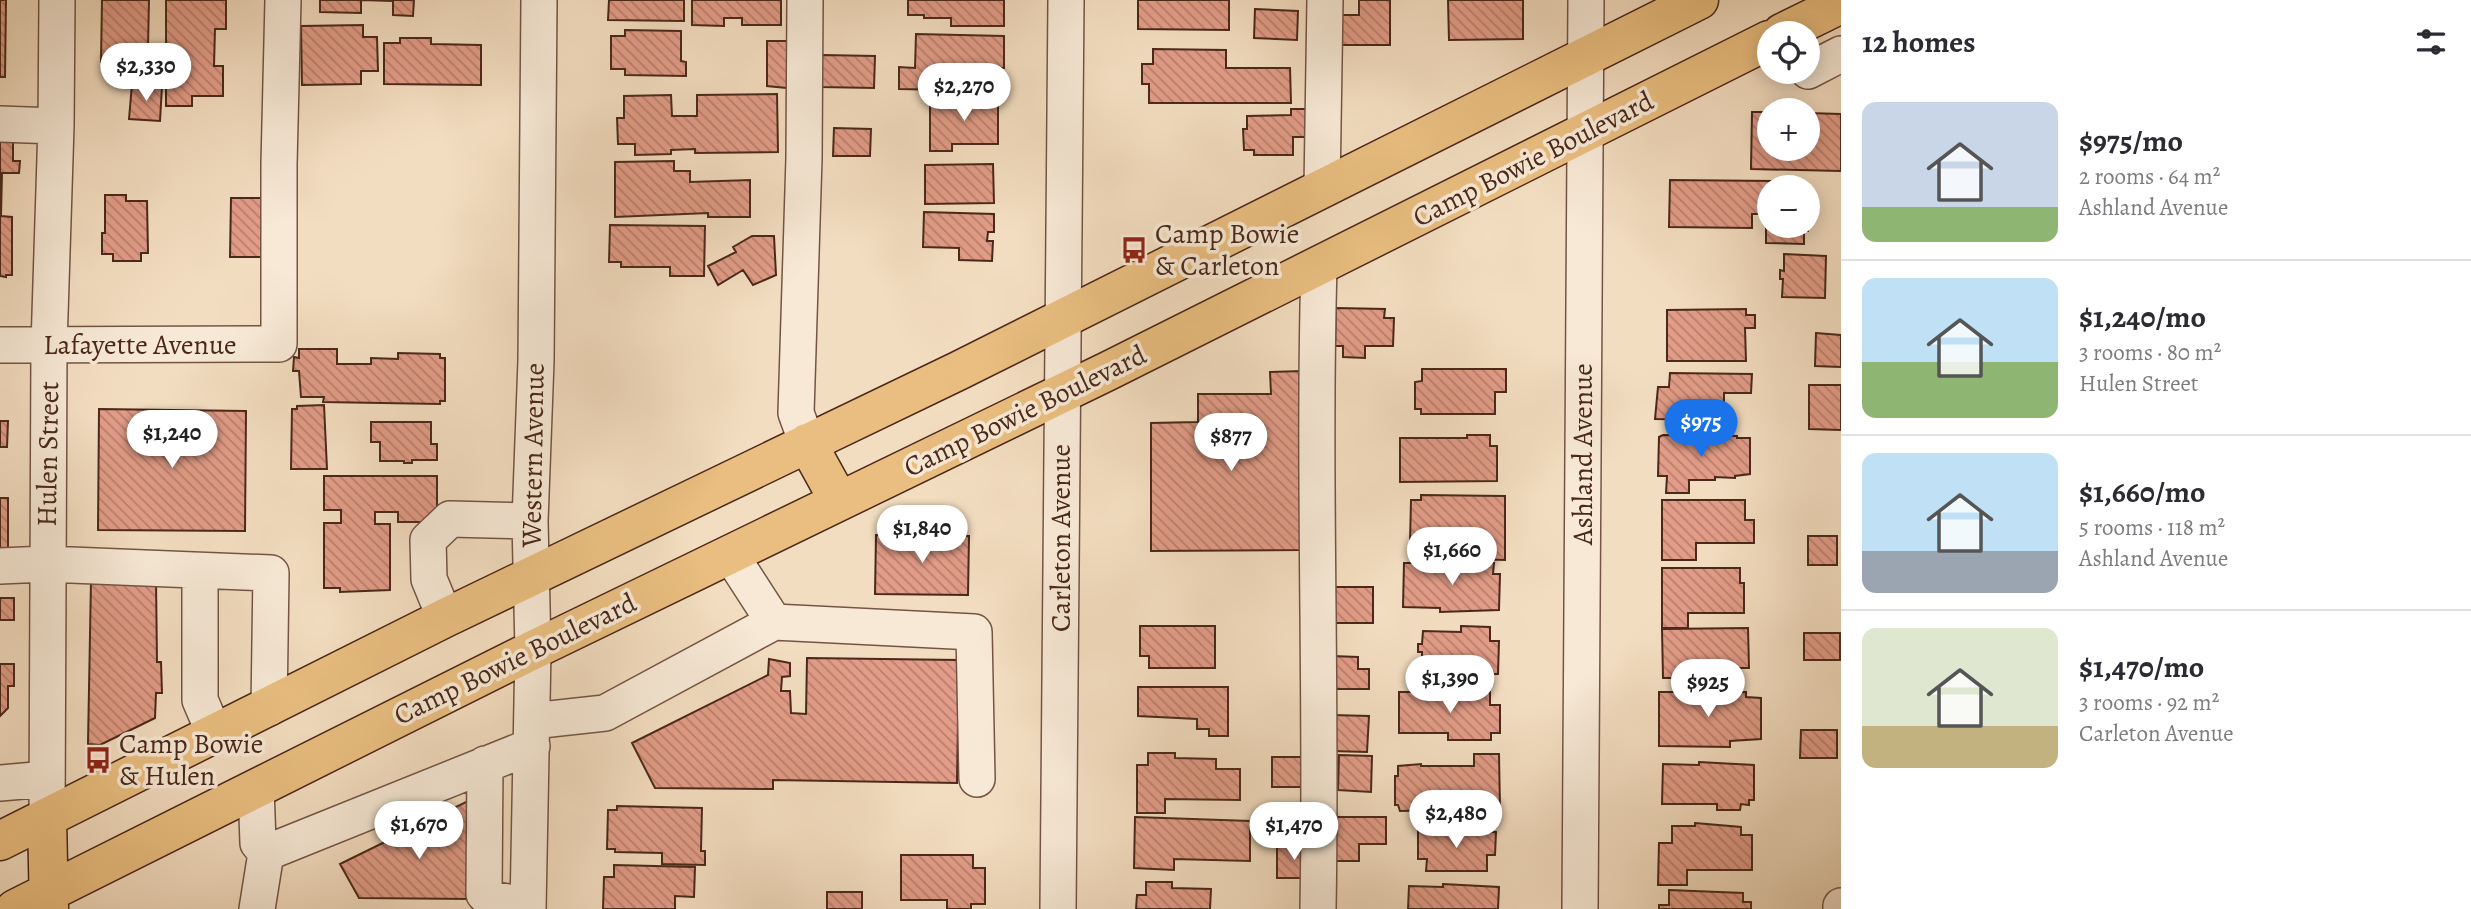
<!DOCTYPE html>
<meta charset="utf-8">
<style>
:root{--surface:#fff;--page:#f2f2f3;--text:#2b2b33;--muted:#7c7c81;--line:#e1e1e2;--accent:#1a73e8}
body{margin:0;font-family:Alegreya,serif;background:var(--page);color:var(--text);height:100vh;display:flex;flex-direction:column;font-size:26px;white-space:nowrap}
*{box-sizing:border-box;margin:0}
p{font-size:23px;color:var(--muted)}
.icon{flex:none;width:38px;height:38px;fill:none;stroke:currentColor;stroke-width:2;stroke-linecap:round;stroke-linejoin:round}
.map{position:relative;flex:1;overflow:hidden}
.side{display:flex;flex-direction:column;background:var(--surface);width:630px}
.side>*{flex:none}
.buttons{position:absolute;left:1757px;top:21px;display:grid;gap:14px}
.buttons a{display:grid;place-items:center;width:63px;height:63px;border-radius:50%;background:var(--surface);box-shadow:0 4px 18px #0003;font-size:35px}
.price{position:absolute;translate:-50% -60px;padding:0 16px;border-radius:24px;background:#fff;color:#222;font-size:23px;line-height:46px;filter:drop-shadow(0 2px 4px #0008)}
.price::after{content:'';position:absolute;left:50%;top:42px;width:21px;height:16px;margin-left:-10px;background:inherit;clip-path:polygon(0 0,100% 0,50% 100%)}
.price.on{background:var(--accent);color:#fff}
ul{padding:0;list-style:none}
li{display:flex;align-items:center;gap:21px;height:175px;padding:0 21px}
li+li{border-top:2px solid var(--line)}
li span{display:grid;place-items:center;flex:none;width:196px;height:140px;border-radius:14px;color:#555}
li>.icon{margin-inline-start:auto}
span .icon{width:84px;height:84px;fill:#fffc;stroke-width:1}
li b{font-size:30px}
h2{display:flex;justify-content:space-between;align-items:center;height:84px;padding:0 21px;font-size:30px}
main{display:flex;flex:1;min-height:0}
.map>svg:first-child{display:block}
.building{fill:url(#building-back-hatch);stroke:#4a281a;stroke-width:2;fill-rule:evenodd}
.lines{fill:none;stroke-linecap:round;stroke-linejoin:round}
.minor-casing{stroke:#745544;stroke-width:38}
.major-casing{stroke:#4a281a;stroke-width:41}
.minor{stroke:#f7e9d6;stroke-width:35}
.major{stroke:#eabe80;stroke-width:38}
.labels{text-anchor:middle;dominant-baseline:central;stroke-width:7;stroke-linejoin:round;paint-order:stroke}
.street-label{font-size:28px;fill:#4a281a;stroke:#f7e9d6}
.poi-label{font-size:28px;fill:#4a281a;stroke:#f7e9d6;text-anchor:start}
</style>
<main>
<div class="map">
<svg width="1841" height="909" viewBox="0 0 1841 909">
<defs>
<pattern id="building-back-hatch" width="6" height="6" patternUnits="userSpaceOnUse" patternTransform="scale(1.75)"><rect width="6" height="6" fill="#e29c87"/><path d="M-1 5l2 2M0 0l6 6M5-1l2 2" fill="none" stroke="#b97f6e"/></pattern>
</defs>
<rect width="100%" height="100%" fill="#f3ddc0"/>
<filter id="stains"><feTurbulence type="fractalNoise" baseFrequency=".00286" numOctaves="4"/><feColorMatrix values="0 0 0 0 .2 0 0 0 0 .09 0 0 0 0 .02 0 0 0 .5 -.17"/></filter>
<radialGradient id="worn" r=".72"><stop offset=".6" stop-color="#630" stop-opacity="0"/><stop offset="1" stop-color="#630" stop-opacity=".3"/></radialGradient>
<path class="building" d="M0,0H6L5,77H0Z
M102,0H149L148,46L122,45V63L101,62Z
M166,0H226V29H215L214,66H223V96H192V106H166Z
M320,0H414L413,16L393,15V1L361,0V13L320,12Z
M609,0H684V21L608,20Z
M692,0H781V25H742V18H724V26L692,25Z
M908,0H1004V26H951V18H924V15H908Z
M1138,0H1229V30L1138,29Z
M1359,0H1390V45H1340V15H1359Z
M1448,0H1523V39L1449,40Z
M1255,9L1298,11L1297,40L1254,38Z
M363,25V37H377L378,71H361V84L302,85L301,26Z
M625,30L681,31V61L686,62V76L625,75V69H611V36H625Z
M916,34L1004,36V68H994V91L899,89V67L915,68Z
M400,38H431V44L481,45V85L384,84V43H400Z
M767,41H796V89L767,86Z
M1153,49L1226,50V68H1290L1291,103H1149V84H1142V64H1153Z
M822,55L875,56L874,88L821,87Z
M132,84L162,86L160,121L129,119Z
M777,94L778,152L695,153V149L671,150V154L635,155V144H618L617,118H624V96L671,95L672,116H697V95Z
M969,95H998V144H952V151H930V103H969Z
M1291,109H1312V137H1293V155H1254V150H1244L1243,129H1247V116L1291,115Z
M1752,112H1769V149H1808V113L1841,114V171L1751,169Z
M834,128L871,129L870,156H833Z
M0,142H13V161H20L19,173H2L1,216L12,217V275H6V277L0,276Z
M674,161V171H690V182L750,180V217H708V213L615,217V162Z
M993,164L994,203L925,204V165Z
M1670,180L1774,181V187H1769V208H1764V214H1752V228L1669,227Z
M105,195H126V201H147L148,253H141V261H113V254H102V233H105Z
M231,198H264L263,257H230Z
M1766,211H1769V226H1808V212V231H1804V244L1766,243Z
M924,212L994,214V232H988L987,241H993L992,261L959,260V248L923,247Z
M610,225L705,226L704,276H670V267H621V262H609Z
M752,236H774L776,275L753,285L743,270L718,285L708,266L736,252L733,247Z
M1784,254L1826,256L1825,298L1782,297L1783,279H1780V270L1784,271Z
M1336,308L1385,309L1384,318H1394L1393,346H1365V358L1343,357V346H1335Z
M1746,309V315H1755V328H1745L1746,361H1667V310Z
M1816,333L1841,335V367L1815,366Z
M299,349H337V364H371V358L398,359V353L440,354V358H445V401H440V404L323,402L324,397H301L299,371H293L294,357L299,358Z
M1422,369H1506V392H1495V414H1421V409H1415V382L1422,381Z
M1302,371L1301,550L1151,551V423L1198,422V394H1271L1270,372Z
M1670,373L1752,374L1751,393H1724V420L1655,419L1658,387H1669Z
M1809,385H1841V430L1809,429Z
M324,405L327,469H291L292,409H297V406Z
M99,409L246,411L245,531L98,530ZM160,417L187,418V447H160Z
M0,421H8L7,447H0Z
M371,422H431V444H437V460H412V463H404V461H380V442H371Z
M1467,435H1490V446H1497V481L1400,482V438H1467Z
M1663,435L1737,436V438H1750V474L1735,476V478L1715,477V480H1689V493H1666L1667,476H1658L1659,437Z
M324,476H437V522H398V512H375V524H390V590L340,592V588H324V523H341V510H324Z
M1421,495L1505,496V560L1471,559V543H1410L1411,500H1421Z
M0,498H8V552H0Z
M1662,500H1745V520H1754V543H1696V560H1662Z
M876,535L969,536L968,595L875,594Z
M1808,536H1837V565H1808Z
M1470,562L1494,563L1493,574H1500L1499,610L1440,612V608L1403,607L1404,563H1439V568H1470Z
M1662,568H1740V583H1744V613H1688V628H1662Z
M91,580H156L157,662H161L162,693H156L155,718L100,745L88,744Z
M1334,587H1373V623H1334Z
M0,598H14V620H0Z
M1140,626H1215V668H1149V656H1140Z
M1461,626L1490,627V641H1499L1498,674H1488V688H1462V676L1422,675V652H1418V644H1422L1423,631L1461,632Z
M1748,628L1749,668H1736V675L1703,676V681L1672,682V678H1663L1662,629Z
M1804,633H1840V660H1804Z
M1332,656L1358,657V669H1369V689H1332Z
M807,658L959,660L957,783L773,780V789L655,788L632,743L768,675L769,659L790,663V676L782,677L781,691H790L791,713L806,714Z
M0,664H14V686H8V708L0,716Z
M1138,687H1228V736H1209V729H1197V719L1138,716Z
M1399,692H1490V705H1500V733H1491V740H1448V733H1399Z
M1659,692H1746V697L1761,698V739L1730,741V747L1659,746Z
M1332,715L1369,716L1367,752L1331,751Z
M1801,730H1837V758H1800Z
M1148,753H1175V758L1216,759V769H1240V800L1165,799V813H1137V765H1148Z
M1474,754H1499L1500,809L1483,812V809L1400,811L1398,805H1395V776H1398V766L1421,764V766H1474Z
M1339,755L1372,756L1371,792L1338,790Z
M1272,757H1307V787H1272Z
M1699,762L1754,765V800H1749V805L1741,804L1740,810H1717V804H1662L1663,764L1699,765Z
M472,799L471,899L359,898L340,864Z
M617,806L702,808L701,851H705V865L662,864V853L615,852V849H607L608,810H617Z
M1135,817L1250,821V861L1174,859V870L1134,868Z
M1330,817H1386V844H1359V861H1329Z
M1695,823L1741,827V835H1752V870H1687V885H1658L1659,843H1672V826H1695Z
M1418,831L1496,832L1495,855H1487V871H1426L1427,859H1418Z
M1277,845L1311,846L1310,878H1277Z
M901,855H973V868H985V904H971V909H947V900H901Z
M614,865L695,867L694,897L675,896V909H603L604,877H614Z
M1146,882H1172V888L1211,889L1210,909H1136L1137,895H1146Z
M1443,884L1499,887L1498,909H1408L1409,886L1443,887Z
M1669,890L1743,893V902H1751V909H1659V905H1669Z
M827,892H862V909H827Z"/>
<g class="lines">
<defs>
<path id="minor" d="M805,0L804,158L796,413L807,443
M1808,71L1841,54
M0,124L56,126
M1322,188L1325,0
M0,345L279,344V164L283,0
M730,554L774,622
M0,566L46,564L271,573L269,708
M200,572V700L215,735
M445,618L429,579L428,540L450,519L530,521
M532,721L605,713L774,622L974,632L977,779
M485,764L484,894L489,899L528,905
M0,783L46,779
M256,788L258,843L266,853L532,746
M47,819L49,346L56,126L57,0
M257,909L266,853
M528,909L533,650L530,521L536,361L539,0
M1058,909L1066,0
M1318,909C1322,694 1313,479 1319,265
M1580,909L1586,0
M1841,909V906"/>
<path id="major" d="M1782,33L1841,4
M807,443L839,501
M47,819L49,909
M0,841L445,618L958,371L1699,0
M15,909L533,650L1108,371L1769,40"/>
</defs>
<use href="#minor" class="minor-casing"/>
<use href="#major" class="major-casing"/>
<use href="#minor" class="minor"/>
<use href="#major" class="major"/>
</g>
<defs>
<symbol id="bus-bare" viewBox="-9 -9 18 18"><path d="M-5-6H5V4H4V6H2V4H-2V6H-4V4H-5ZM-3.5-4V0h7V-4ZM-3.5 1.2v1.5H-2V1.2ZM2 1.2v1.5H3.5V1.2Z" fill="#8f2418" stroke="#f7e9d6" stroke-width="2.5" paint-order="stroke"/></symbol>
</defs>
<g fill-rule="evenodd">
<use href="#bus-bare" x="1115" y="231" width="38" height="38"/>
<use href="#bus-bare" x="79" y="741" width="38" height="38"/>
</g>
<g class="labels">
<g class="street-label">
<text transform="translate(1533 159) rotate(-27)">Camp Bowie Boulevard</text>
<text x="140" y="345">Lafayette Avenue</text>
<text transform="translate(1025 411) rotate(-26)">Camp Bowie Boulevard</text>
<text transform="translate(48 454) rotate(-89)">Hulen Street</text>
<text transform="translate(1583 454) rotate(-90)">Ashland Avenue</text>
<text transform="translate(533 455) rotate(-89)">Western Avenue</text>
<text transform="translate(1061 538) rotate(-90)">Carleton Avenue</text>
<text transform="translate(515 659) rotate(-26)">Camp Bowie Boulevard</text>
</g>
<g class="poi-label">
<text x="1155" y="234">Camp Bowie<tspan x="1155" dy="32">&amp; Carleton</tspan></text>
<text x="119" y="744">Camp Bowie<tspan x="119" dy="32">&amp; Hulen</tspan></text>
</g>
</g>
<rect width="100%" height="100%" filter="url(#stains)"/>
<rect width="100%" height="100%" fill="url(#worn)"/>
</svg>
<div class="buttons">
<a><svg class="icon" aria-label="locate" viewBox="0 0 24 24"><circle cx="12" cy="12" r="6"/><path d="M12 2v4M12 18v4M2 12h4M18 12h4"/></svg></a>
<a>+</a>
<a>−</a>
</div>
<b class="price" style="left:146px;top:103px">$2,330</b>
<b class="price" style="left:964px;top:123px">$2,270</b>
<b class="price on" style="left:1701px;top:459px">$975</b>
<b class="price" style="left:172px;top:470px">$1,240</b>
<b class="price" style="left:1231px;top:473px">$877</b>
<b class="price" style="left:922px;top:565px">$1,840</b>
<b class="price" style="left:1452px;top:587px">$1,660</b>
<b class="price" style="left:1450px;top:715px">$1,390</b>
<b class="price" style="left:1708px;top:719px">$925</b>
<b class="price" style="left:1456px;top:850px">$2,480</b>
<b class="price" style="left:419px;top:861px">$1,670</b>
<b class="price" style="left:1294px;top:862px">$1,470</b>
</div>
<section class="side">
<h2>12 homes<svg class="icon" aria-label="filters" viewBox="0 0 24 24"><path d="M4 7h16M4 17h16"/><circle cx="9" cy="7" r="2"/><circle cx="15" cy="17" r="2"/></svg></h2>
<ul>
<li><span style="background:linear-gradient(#c9d6e8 75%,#8fb573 0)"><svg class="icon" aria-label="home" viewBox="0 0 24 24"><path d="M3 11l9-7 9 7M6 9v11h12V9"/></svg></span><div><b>$975/mo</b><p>2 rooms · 64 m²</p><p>Ashland Avenue</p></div></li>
<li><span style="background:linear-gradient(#bfe0f5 60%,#8fb573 0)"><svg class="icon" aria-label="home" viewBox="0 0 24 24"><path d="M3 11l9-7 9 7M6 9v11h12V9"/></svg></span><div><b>$1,240/mo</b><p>3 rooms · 80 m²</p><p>Hulen Street</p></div></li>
<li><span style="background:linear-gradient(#bfe0f5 70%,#9aa5b1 0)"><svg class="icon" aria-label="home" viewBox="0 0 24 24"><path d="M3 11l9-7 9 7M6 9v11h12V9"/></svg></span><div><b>$1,660/mo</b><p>5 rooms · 118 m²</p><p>Ashland Avenue</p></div></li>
<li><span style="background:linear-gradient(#dfe7d0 70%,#c2b280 0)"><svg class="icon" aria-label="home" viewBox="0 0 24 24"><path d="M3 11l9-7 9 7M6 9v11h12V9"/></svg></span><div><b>$1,470/mo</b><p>3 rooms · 92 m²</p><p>Carleton Avenue</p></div></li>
</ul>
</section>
</main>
